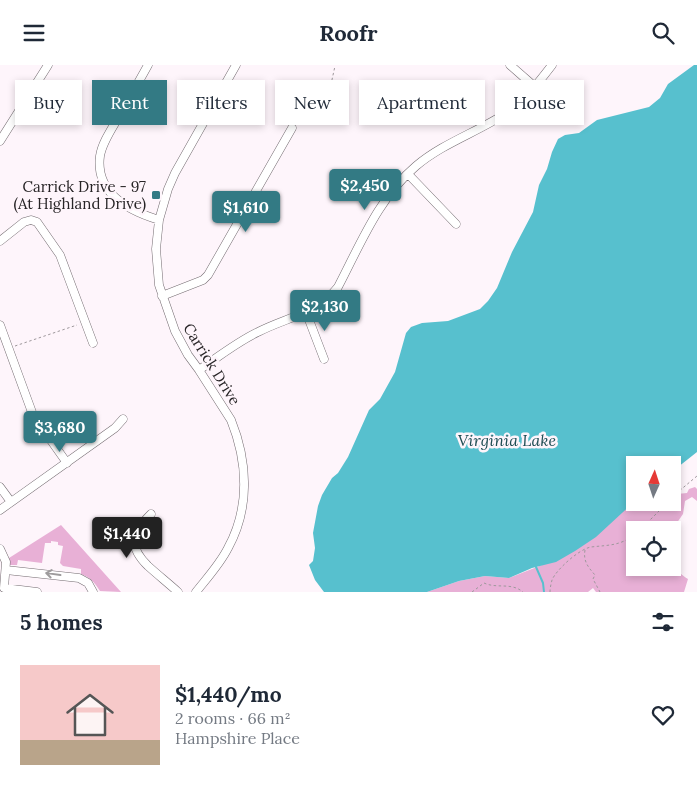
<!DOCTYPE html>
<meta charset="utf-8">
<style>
:root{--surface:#fff;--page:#f2f2f3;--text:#1f2937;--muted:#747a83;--line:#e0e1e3;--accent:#337a84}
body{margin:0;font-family:Lora,serif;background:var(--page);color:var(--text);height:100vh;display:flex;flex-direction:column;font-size:19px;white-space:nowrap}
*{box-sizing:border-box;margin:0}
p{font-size:16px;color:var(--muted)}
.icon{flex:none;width:28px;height:28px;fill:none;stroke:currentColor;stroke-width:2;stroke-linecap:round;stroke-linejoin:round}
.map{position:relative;height:527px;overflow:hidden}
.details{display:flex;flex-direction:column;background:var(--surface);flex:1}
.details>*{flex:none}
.top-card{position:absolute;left:15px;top:15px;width:668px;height:45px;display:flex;gap:10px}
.needle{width:32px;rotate:3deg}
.buttons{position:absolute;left:626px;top:391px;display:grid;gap:10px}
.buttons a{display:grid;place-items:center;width:55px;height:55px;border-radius:0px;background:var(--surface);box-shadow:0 2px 8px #0003;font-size:25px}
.price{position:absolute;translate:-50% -42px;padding:0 11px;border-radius:5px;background:var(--accent);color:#fff;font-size:16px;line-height:32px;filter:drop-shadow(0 1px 2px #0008)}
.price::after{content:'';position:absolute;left:50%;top:30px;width:15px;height:11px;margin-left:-8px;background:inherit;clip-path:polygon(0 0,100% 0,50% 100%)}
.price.selected{background:#222;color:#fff}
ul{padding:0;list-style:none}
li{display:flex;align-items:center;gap:15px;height:125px;padding:0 20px}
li+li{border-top:1px solid var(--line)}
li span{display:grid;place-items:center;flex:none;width:140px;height:100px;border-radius:0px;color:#555}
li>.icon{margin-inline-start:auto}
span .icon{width:60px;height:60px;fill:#fffc;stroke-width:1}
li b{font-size:21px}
h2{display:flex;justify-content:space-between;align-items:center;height:60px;padding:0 20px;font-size:21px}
.pill{padding:0 18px;border-radius:0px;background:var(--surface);box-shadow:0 2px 8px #0003;font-size:18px;line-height:45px}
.pill.selected{background:var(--accent);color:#fff}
header{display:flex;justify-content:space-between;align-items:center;height:65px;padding:0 20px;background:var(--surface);font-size:22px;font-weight:800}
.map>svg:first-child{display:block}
.green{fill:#e8b0d6}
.water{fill:#57c0ce}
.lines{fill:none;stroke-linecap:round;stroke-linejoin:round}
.stream{stroke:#57c0ce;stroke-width:2}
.minor-casing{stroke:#736b70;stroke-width:9}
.path{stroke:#9e989c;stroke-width:1;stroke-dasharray:2.5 2.5;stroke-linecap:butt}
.minor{stroke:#fff;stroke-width:8}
.oneway{stroke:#9e9c9d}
.poi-dot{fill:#337a84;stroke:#fef5fb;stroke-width:2}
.labels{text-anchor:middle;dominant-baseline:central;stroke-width:5;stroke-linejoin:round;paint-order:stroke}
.poi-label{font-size:15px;fill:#272426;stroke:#fef5fb;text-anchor:end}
.street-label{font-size:15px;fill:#272426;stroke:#fef5fb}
.water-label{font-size:16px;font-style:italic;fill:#1e4c53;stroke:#fef5fb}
</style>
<header><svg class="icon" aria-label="menu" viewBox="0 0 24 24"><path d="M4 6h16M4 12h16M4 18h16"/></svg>Roofr<svg class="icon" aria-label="search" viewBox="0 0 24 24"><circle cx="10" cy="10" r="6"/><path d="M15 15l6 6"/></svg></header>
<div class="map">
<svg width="697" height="527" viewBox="0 0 697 527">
<rect width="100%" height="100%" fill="#fef5fb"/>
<path class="green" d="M675,403L676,419L674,425L677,429L687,428L689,424L695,422L697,424V436L692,432L685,436L683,449L672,465H635V502H672L673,494L675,493L678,495C674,505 681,509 688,514L684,527H596L593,523L588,527H427L459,516L485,511L509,513L542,500L617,451L635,436V438H672L673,406Z
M61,460L121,527L100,526C94,517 91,513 81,509V504L63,501L60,498L63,481L58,480V477L51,476V478H45L42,498L18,495L17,500H10L9,493Z"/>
<path class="water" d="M694,0H697V387L673,406L672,400H635V436L596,472L575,486L556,497L532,503L509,513L485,511L459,516L427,527H324L315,515L309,500L313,496L315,483L313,468L318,441L322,430L332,413L338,408L348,392L369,345L380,334L395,307L406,268L411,262L422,258L448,256L480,244L488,236L497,223L512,187L533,147L539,120L547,104L552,87L558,74L565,70L579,68L597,55L649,42L660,33L668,19Z"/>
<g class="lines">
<path class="stream" d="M536,502L543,518L544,527"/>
<defs>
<path id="minor" d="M148,0C138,18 128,36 118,53C111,65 102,78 100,91C95,129 129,146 159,155
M510,0L535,22
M0,76L48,0
M408,109L456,159
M0,176L24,157L31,155L37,157L60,190L93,278
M162,231L203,215L208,210L292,63
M306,247L324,294
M0,260L33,350L67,398
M199,305C218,292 237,277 258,267C287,252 317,249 338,222C360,180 379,132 416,101C443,78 478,67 508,47C526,34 539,17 552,0
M0,422L11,437
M0,445L115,363L123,354
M151,449C132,468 127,480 148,501C158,510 168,518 178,527
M0,484L6,497L4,523L37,527
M6,505L79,513L88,518L93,527
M196,527C207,513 220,499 228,483C250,443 248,397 231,355L199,305L188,290L175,266L159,220L156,184L159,155L168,124L175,108L236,0"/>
</defs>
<use href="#minor" class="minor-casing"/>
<path class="path" d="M305,55L328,33L335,1
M15,281L77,260
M672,432L697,411
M640,465L667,438
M585,485C583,496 588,502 595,510L593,514L600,527
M472,527L484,518C497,524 511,517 523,527
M550,527C550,523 551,519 552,515C556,505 579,484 591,482C608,480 621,481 635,469"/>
<use href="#minor" class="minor"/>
</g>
<defs><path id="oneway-shaft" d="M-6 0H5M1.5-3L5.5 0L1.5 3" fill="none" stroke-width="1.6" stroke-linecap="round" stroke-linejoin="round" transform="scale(1.25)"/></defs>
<use class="oneway" href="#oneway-shaft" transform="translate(53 509) rotate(-172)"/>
<rect class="poi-dot" x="151" y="125" width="10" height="10" rx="2.5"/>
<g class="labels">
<g class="poi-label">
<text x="146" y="121">Carrick Drive - 97<tspan x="146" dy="17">(At Highland Drive)</tspan></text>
</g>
<g class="street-label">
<text transform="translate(212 299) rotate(58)">Carrick Drive</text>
</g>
<g class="water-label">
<text x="507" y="375">Virginia Lake</text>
</g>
</g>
</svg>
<div class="buttons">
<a><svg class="needle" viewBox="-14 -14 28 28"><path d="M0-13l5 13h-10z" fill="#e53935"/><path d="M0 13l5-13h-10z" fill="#747a83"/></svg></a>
<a><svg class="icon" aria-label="locate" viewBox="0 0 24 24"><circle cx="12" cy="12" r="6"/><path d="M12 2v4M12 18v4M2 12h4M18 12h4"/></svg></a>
</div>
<b class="price" style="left:365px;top:146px">$2,450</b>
<b class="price" style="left:246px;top:168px">$1,610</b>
<b class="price" style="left:325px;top:267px">$2,130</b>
<b class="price" style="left:60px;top:388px">$3,680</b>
<b class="price selected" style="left:127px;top:494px">$1,440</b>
<div class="top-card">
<a class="pill">Buy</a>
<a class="pill selected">Rent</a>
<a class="pill">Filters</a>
<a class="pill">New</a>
<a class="pill">Apartment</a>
<a class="pill">House</a>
</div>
</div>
<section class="details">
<h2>5 homes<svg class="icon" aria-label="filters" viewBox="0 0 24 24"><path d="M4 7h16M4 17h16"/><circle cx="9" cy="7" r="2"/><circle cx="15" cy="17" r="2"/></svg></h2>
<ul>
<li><span style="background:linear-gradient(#f6c9c9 75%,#b9a48a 0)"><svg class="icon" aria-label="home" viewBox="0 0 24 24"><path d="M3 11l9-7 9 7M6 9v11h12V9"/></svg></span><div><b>$1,440/mo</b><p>2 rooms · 66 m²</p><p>Hampshire Place</p></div><svg class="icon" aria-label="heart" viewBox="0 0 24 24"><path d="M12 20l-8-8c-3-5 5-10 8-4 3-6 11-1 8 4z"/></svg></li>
</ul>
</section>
